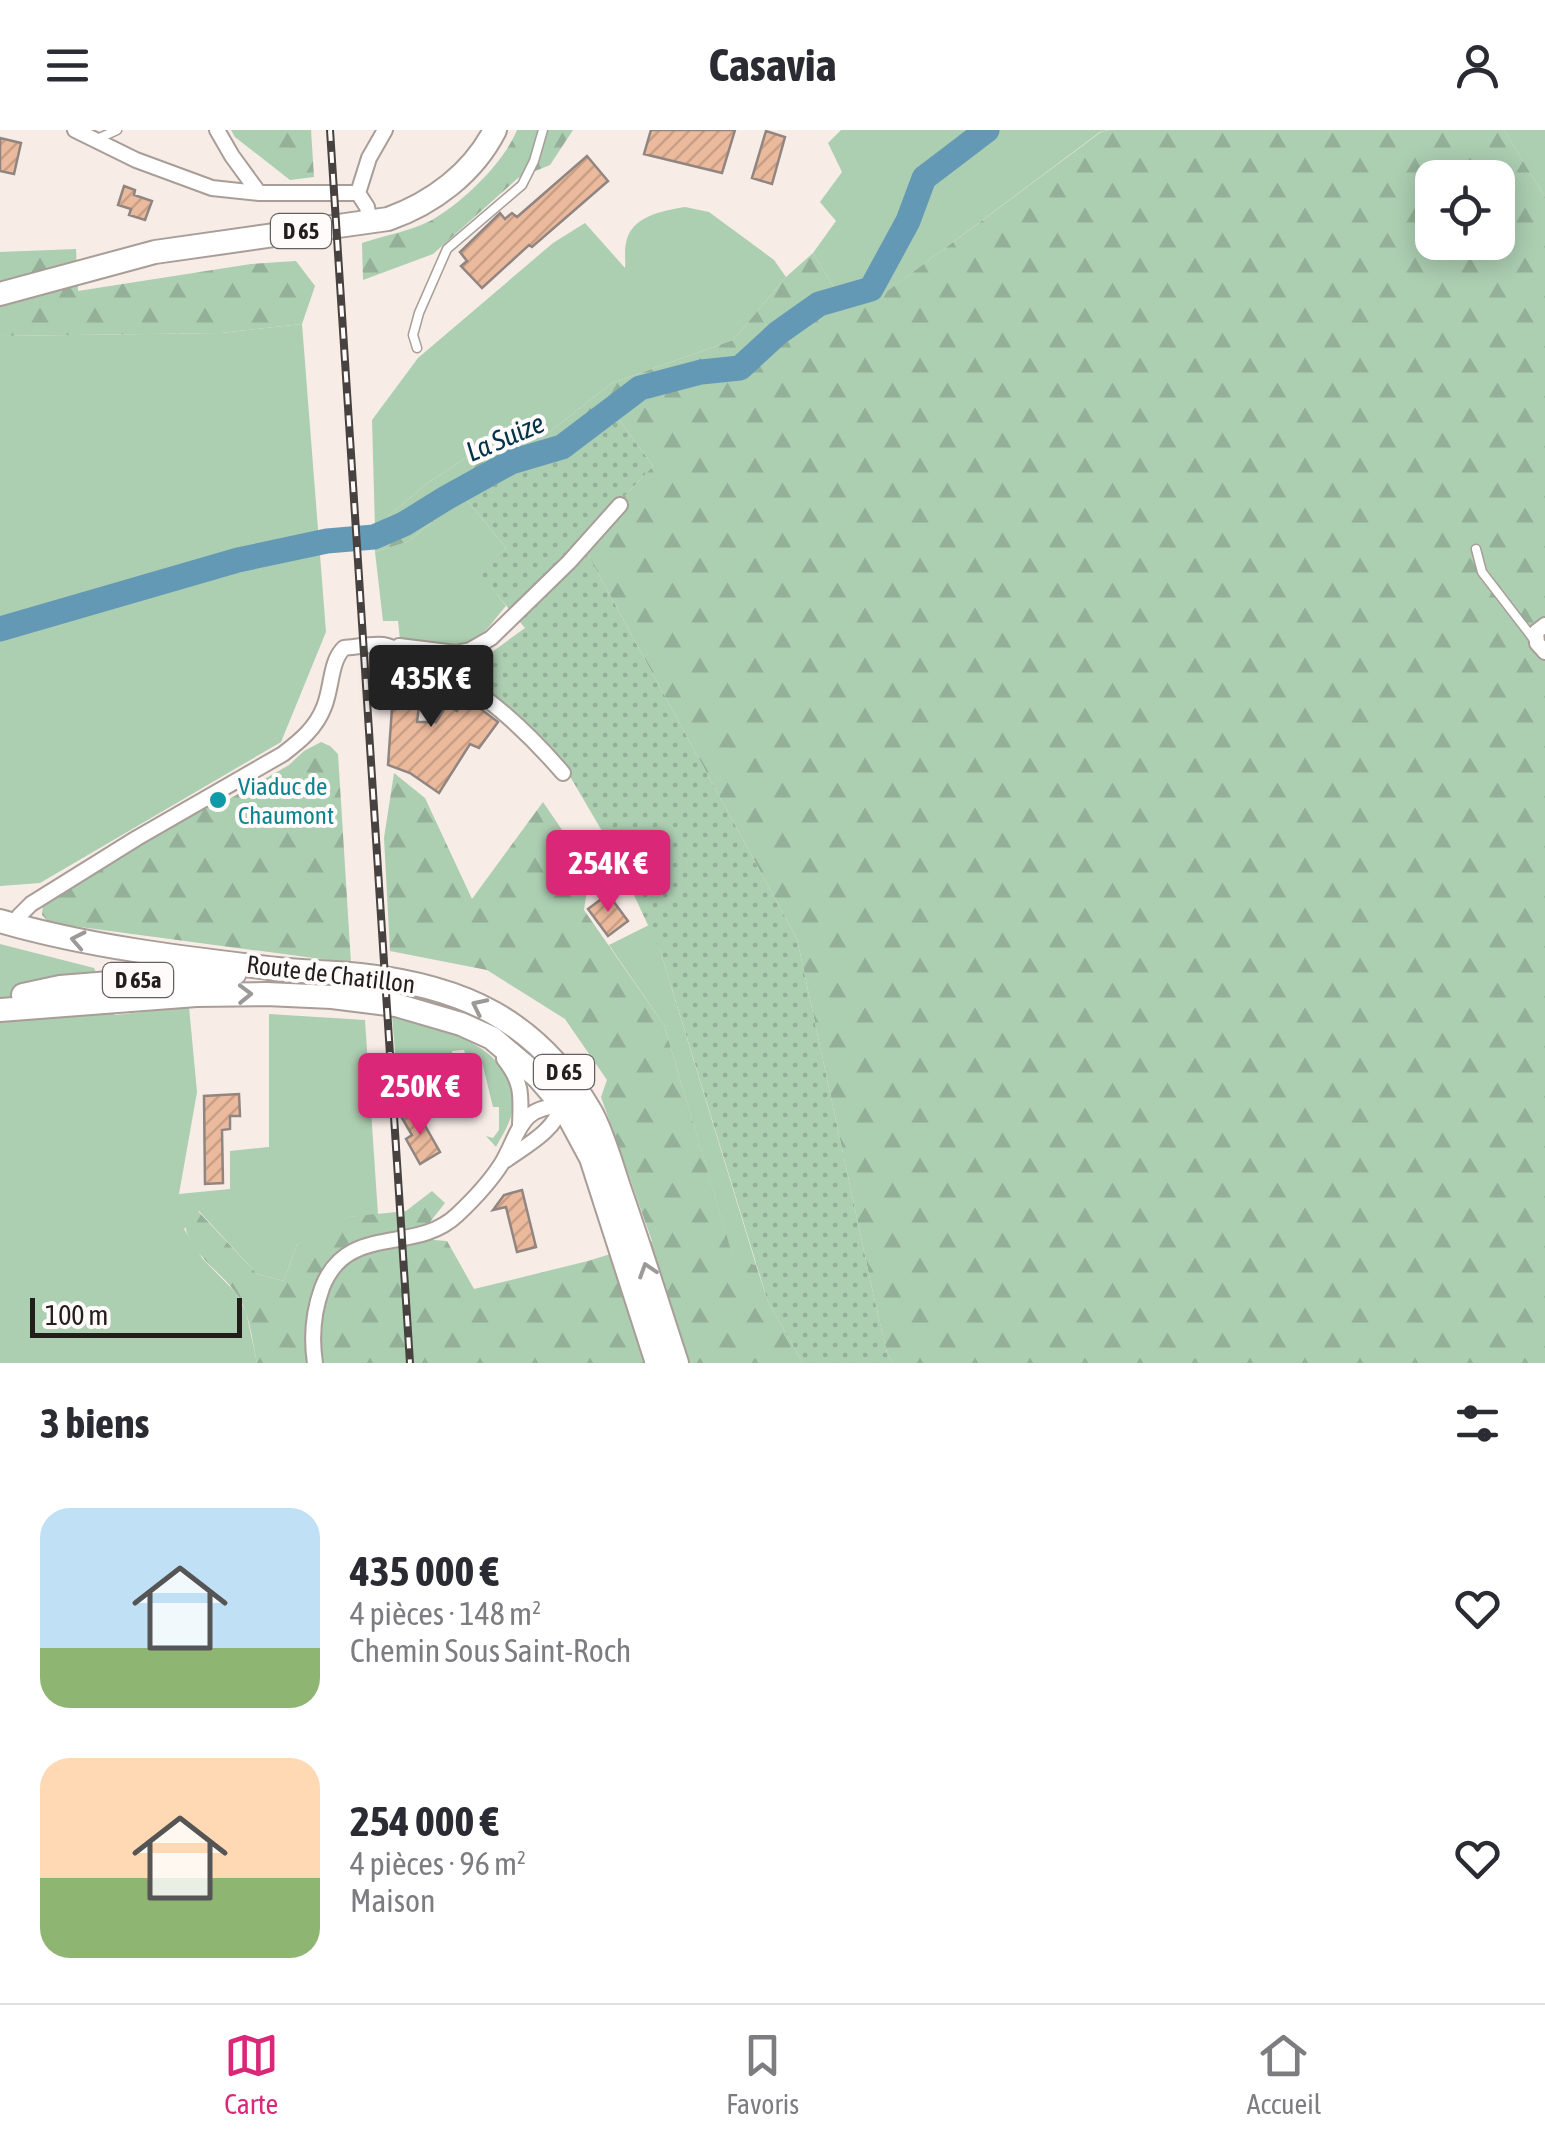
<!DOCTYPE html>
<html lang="fr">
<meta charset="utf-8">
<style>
:root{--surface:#fff;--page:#f2f2f3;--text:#2b2b33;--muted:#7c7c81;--line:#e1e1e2;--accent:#db2777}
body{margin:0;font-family:"Asap Condensed",sans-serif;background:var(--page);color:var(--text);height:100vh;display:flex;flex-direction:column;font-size:38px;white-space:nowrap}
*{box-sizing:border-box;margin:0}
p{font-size:32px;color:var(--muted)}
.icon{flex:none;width:55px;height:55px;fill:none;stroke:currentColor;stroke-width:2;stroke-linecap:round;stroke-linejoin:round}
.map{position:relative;height:1233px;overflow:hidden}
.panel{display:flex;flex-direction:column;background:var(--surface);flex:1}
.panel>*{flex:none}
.buttons{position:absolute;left:1415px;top:30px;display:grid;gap:20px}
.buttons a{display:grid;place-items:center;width:100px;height:100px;border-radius:20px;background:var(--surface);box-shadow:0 5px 25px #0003;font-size:50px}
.scale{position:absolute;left:30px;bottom:25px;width:212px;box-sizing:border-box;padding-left:10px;border:5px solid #221e1c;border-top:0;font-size:28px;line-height:35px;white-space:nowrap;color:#221e1c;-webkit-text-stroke:8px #fefbfa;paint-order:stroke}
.price{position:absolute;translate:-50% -85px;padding:0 22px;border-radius:10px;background:var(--accent);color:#fff;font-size:32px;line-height:65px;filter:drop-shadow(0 2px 5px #0008)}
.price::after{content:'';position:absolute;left:50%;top:60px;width:30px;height:22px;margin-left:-15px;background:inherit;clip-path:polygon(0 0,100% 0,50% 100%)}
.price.on{background:#222;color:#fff}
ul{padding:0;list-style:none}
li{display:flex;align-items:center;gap:30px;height:250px;padding:0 40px}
li span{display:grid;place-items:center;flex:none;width:280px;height:200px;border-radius:30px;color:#555}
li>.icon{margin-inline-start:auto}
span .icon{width:120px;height:120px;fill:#fffc;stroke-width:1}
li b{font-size:42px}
h2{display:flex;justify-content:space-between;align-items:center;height:120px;padding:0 40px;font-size:42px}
header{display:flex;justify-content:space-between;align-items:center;height:130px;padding:0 40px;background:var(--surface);font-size:45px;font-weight:700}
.menu{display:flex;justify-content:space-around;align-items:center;height:140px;border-top:2px solid var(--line);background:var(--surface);font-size:28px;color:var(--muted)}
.menu a{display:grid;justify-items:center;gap:5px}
.menu .on{color:var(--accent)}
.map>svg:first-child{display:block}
.grass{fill:#acceb1}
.forest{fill:url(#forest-firs);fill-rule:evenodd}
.garden{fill:url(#garden-dots)}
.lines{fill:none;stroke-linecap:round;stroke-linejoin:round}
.river{stroke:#6499b6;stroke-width:25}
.building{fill:url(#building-hatch);stroke:#908580;stroke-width:2.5}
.lane-casing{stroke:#a89d97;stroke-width:11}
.street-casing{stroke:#a89d97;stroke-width:18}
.primary-casing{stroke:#a89d97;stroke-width:26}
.lane{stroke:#fff;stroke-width:8}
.street{stroke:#fff;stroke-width:14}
.primary{stroke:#fff;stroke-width:22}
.rail-casing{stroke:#47423f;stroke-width:8}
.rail{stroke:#fefbfa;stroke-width:4;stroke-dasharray:11;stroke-linecap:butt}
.oneway{stroke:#9c9a99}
.culture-dot{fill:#0f9aa8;stroke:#fefbfa;stroke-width:4}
.labels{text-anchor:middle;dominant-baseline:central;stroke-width:8;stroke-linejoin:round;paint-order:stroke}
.shield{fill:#fefbfa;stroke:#64605f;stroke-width:2.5}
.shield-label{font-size:22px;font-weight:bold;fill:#221e1c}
.culture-label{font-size:25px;fill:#0d838f;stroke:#fefbfa;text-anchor:start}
.street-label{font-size:25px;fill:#221e1c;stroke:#fefbfa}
.water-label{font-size:28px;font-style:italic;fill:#033348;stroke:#fefbfa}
</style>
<header><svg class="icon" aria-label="menu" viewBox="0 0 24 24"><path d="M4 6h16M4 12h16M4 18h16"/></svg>Casavia<svg class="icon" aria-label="person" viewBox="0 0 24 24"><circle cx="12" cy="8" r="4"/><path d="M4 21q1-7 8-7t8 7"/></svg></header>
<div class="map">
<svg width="1545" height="1233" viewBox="0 0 1545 1233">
<defs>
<pattern id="forest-firs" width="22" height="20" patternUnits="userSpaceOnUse" patternTransform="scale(2.5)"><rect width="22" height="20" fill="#acceb1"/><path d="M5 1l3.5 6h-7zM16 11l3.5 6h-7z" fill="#94b098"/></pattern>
<pattern id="garden-dots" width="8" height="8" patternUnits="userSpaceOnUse" patternTransform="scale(2.5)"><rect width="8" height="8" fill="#acceb1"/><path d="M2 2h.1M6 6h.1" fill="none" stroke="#94b098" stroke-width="1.8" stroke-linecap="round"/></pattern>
<pattern id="building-hatch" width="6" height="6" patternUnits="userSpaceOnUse" patternTransform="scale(2.5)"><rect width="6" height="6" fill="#ebb99c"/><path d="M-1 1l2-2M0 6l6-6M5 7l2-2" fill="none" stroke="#c99f86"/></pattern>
</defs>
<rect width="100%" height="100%" fill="#f7ece6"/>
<path class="grass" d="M841,0H1108L1100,2L877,169L836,161L813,123L836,91L820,72L842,42L828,13Z
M1504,0H1545V67Z
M685,77L709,82L774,130L786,147L733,210L612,253L548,303L484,316L426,354L375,398L372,290L418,228L553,113L585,93L625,138C626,131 624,121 626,113C631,86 662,81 685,77Z
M302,194L326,502L281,612L40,753L0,756V206L221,203Z
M464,367L506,418L479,442L506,476C495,488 482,510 465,514C446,519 420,511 400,509L398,491H383L375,422L407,412Z
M649,795L661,823L756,1135L734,1131L664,895L609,815Z
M0,814L94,838L115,885L189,877L197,962L179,1064L230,1059V1021L269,1017V884L365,890L378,1085L348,1087L297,1114L284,1151L257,1144L199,1081L184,1099L202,1128L236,1163L246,1182L257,1233H0Z
M392,886C439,898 522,916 512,982C510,994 501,1007 496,1017L486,1006L493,1008L499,1000V977H493L481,928L467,930L464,920L452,921L459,960L451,963L397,946Z"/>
<path class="forest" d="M231,0H311L314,47L290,50L235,7Z
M517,0H573L550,35L518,48L433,124L363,150L362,113C383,106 410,101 430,91C462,73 503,34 517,0Z
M1108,0H1504L1545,67V1233H893L887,1223L873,1163L797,809L581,412L653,336L614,283L563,321L514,336L464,367L407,412L375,422V398L426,354L484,316L548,303L612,253L733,210L786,147L813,123L836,161L878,168L1101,2ZM1432,48H1498V112H1432Z
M76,119L78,161L251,134L296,131L315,156L302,194L221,203L0,206V122Z
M321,612L330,616L338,624L351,833L50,793L42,785L43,774L206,673L210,680L289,635L304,621Z
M394,643L425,668L472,769L543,672L590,741L584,780L664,895L734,1130L756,1135L768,1172L803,1233H257C252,1210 250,1182 236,1163C216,1136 183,1120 184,1083L198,1081L257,1144L284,1151L297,1114L319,1098L348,1087L406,1081L432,1061L445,1073L426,1097L434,1110L447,1111L474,1159L588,1131L652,1111L601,967L607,950L565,889L487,840L390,821L384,708Z"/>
<path class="garden" d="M614,283L653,336L581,412L797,809L873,1163L887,1223L893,1233H803L768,1172L661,823L612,718L568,643L539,605L481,559L470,538L525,498L478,442L506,418L464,367L514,336L563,321Z"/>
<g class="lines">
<path class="river" d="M0,499L238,430L327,411L374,407L404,394L446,368L511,332L562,317L640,258L701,242L740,238L778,203L819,174L871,159L908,91L924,48L987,0"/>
</g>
<path class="building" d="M651,0H735L722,43L644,24Z
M766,1L785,7L772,54L752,48Z
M0,8L21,13L14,44L0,41Z
M587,26L608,51L532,117L529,115L482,158L461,136L467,131L460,122L500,83L505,89L512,83L517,87Z
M124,56L135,60L134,65L152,71L145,90L129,85L131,79L118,75Z
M396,531L444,554L439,563L422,554L417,592H436L447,575L457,581L465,567L498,592L479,618L470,614L439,663L410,643L388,635L393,564L392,536Z
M608,764L628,791L608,806L588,779Z
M239,964L240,986H230V999L222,1000L223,1053L205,1054L204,966Z
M415,978L440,1022L420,1034L406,1009L412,1005L402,988Z
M522,1060L536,1117L517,1122L506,1077L493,1080L504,1065Z"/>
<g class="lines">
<defs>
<path id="lane" d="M95,10L117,0
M417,218L413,205L419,183L447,119L522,55L534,31L543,0
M1476,419L1482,442L1535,511"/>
<path id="street" d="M75,0L136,30L212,58L259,63
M217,0L232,26L259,63H358L367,77L370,93
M358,63L369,28L385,0
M1545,495L1536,502L1537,513L1545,522
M399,516L456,523L470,520L491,508L569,432L620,375
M15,796L19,786L31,774L137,708L283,624C300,611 316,598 324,577C332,558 330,531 344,518C356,517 371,514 383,515C390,516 398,520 404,523C466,545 521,594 563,643
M504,929C523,953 521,966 520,995
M506,1030C530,1013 553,1002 564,973
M315,1233C311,1207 313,1183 322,1158C347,1092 415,1125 457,1085C473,1070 490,1052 502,1033C520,1002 519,976 563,976"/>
<path id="primary" d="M0,164L155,122L388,89C433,73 473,43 495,0
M0,791C89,817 185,828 277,839C304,842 332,842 360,845C463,856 537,890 591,982C604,1006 611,1034 620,1060C640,1117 658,1175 677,1233
M23,865L60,857L235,843
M0,880L196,865L266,864L332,867L396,875L461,894L492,908L538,947L563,976L591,1028L657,1233"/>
</defs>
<use href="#lane" class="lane-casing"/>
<use href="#street" class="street-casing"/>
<use href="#primary" class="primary-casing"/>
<use href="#lane" class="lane"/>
<use href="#street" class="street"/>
<use href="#primary" class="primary"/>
<defs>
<path id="rail" d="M330,0L410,1233"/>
</defs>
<use href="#rail" class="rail-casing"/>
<use href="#rail" class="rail"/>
</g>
<defs><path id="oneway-chevron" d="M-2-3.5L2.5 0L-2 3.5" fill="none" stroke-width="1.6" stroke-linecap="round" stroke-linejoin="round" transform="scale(2.5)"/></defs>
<g class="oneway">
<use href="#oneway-chevron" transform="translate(78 810) rotate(-169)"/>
<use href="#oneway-chevron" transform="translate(245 864) rotate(-1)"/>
<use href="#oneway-chevron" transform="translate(479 876) rotate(-154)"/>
<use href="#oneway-chevron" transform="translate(647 1140) rotate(-108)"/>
</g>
<circle class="culture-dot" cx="218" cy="670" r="10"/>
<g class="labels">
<g class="shield">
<rect x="271" y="84" width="60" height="34" rx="8"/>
<rect x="103" y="833" width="70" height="34" rx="8"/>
<rect x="534" y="925" width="60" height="34" rx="8"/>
</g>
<g class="shield-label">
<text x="301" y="101">D 65</text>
<text x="138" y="850">D 65a</text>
<text x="564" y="942">D 65</text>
</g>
<g class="culture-label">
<text x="238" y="656">Viaduc de<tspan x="238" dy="29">Chaumont</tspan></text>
</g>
<g class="street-label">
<text transform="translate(331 844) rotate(7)">Route de Chatillon</text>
</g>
<g class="water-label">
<text transform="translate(505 307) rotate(-23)">La Suize</text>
</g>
</g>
</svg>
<div class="buttons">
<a><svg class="icon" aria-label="locate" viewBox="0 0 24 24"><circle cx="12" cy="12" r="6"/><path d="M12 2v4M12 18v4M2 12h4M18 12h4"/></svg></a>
</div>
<div class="scale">100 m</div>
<b class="price on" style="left:431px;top:600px">435K €</b>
<b class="price" style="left:608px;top:785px">254K €</b>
<b class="price" style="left:420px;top:1008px">250K €</b>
</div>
<section class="panel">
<h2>3 biens<svg class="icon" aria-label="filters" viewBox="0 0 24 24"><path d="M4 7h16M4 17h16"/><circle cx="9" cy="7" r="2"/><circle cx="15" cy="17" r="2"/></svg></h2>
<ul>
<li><span style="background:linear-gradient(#bfe0f5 70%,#8fb573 0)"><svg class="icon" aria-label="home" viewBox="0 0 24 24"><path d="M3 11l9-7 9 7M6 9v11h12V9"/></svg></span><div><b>435 000 €</b><p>4 pièces · 148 m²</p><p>Chemin Sous Saint-Roch</p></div><svg class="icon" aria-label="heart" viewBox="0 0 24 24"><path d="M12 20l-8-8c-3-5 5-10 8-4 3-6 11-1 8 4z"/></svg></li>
<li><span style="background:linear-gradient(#ffd9b3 60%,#8fb573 0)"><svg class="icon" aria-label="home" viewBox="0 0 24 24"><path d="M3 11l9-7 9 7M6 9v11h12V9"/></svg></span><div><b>254 000 €</b><p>4 pièces · 96 m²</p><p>Maison</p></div><svg class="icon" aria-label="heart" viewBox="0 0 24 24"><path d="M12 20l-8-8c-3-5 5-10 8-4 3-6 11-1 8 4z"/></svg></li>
</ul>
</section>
<nav class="menu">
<a class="on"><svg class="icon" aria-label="map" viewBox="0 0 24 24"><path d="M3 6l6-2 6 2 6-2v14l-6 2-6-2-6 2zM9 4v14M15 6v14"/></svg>Carte</a>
<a><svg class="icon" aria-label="saved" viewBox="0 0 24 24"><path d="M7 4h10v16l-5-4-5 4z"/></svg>Favoris</a>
<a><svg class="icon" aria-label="home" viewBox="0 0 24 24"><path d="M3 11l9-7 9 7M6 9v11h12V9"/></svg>Accueil</a>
</nav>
